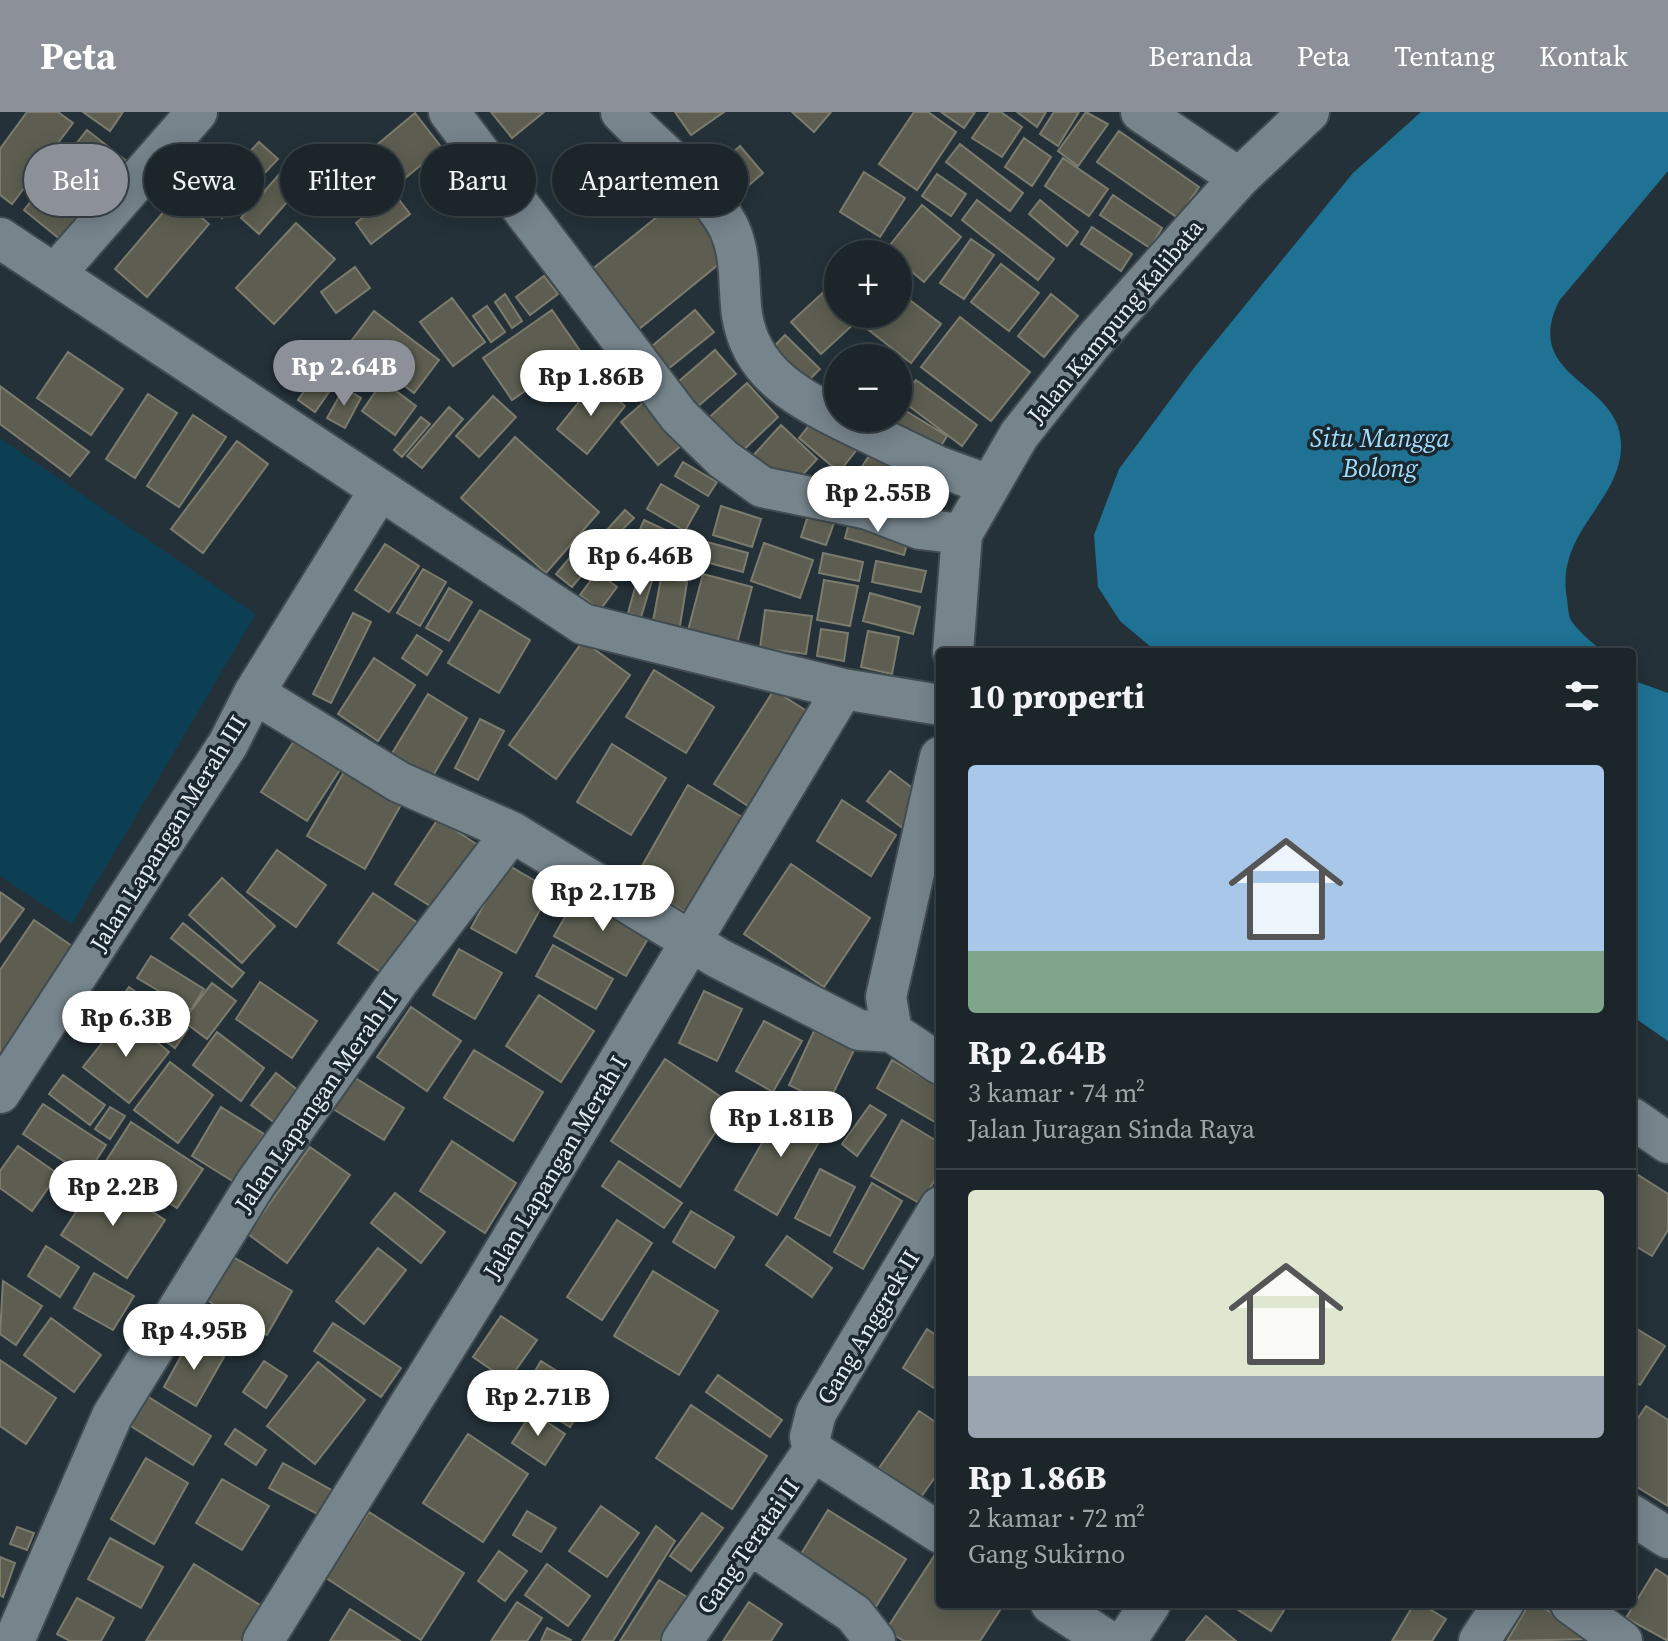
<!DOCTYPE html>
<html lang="id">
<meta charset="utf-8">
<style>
:root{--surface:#1b252a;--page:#283136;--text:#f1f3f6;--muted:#a0a5a8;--line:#394247;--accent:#8c9099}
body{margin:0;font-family:"Source Serif 4",serif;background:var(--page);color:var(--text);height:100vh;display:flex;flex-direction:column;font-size:30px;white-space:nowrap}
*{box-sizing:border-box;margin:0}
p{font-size:26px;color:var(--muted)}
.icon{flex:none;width:44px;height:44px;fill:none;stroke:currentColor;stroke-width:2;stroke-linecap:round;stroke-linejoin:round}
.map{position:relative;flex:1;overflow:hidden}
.panel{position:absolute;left:936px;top:536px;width:700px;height:960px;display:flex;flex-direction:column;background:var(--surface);border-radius:8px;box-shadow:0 4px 20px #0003,0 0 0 2px var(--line)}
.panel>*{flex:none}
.guide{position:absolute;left:24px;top:32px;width:760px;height:72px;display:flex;gap:16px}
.tools{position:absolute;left:824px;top:128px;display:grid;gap:16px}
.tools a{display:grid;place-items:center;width:88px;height:88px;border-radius:50%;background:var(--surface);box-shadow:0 4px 20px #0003,0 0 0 2px var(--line);font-size:40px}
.price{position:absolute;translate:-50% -68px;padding:0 18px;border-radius:28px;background:#fff;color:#222;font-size:26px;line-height:52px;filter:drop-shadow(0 2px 4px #0008)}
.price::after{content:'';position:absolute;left:50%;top:48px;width:24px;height:18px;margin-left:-12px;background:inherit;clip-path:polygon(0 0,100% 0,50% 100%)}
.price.current{background:var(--accent);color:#fff}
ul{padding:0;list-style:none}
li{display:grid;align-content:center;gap:16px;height:424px;padding:0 32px}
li+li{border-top:2px solid var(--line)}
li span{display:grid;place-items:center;height:248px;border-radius:8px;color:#555}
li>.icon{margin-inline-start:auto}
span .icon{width:144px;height:144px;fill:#fffc;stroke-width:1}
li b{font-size:34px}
h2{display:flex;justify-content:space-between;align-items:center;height:96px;padding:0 32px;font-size:34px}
.tag{padding:0 28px;border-radius:36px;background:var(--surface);box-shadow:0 4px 20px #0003,0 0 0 2px var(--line);font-size:28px;line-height:72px}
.tag.current{background:var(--accent);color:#fff}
header{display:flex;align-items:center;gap:48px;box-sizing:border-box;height:112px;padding:0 40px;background:var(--accent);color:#fff}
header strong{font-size:38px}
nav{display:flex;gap:44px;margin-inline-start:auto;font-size:28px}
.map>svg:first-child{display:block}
.green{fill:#0c3f54}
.water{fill:#1f7294}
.building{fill:#5d5e51;stroke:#7c7c6e;stroke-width:2}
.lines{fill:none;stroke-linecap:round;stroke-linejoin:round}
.street-casing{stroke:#414c51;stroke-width:44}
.street{stroke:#76848c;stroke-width:40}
.labels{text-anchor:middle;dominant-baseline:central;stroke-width:7;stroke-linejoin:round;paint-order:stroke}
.street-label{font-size:24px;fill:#e5edf1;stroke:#1b272e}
.water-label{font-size:26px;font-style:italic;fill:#a2ddfc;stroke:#1b272e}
</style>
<header>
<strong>Peta</strong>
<nav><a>Beranda</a><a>Peta</a><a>Tentang</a><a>Kontak</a></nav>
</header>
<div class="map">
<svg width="1668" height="1529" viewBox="0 0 1668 1529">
<rect width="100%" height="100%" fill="#243138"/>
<path class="green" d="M0,326L256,502L72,812L0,764Z"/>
<path class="water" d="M1421,0H1668V59L1559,189C1520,269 1624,268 1621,336C1619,392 1555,420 1567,487C1568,494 1568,504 1572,510C1580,521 1593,531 1603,540H1157L1120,509L1098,475L1094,423L1119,357L1194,256L1353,61Z
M1632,568L1668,581V929L1632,904Z"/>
<path class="building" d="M27,0H58L73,11L12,92L0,83V37Z
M83,0H123L110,19Z
M491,0H544L512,26Z
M675,0H724L691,23Z
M792,0H831L814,20Z
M914,0H928L956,20L917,78L879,52Z
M941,0H975L964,16Z
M990,0H1001L1022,15L1002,45L972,26Z
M1017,0H1046L1037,15Z
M1054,0H1079L1058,34L1040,22Z
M1086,0L1108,12L1078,54L1058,39Z
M415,1L442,36L399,71L372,37Z
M87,18L125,48L61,128L24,98Z
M1119,19L1199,75L1178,106L1097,50Z
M1024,26L1051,45L1032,74L1005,55Z
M259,30L278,47L222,106L204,88Z
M960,32L1023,81L1010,99L946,50Z
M740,34L763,61L727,92L704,66Z
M1063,46L1108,77L1089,104L1045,74Z
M283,58L301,74L259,122L241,106Z
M864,60L905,86L880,125L840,100Z
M937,62L966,82L951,104L922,84Z
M394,81L410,102L371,132L356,111Z
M1113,83L1162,116L1150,136L1100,103Z
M177,84L209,112L147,185L115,157Z
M683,84L730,143L628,226L580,167Z
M977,88L1054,147L1038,168L962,108Z
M1040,88L1078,120L1067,134L1029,102Z
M922,93L961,125L924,170L898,148V142L886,138Z
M296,111L335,147L274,212L236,176Z
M1092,115L1132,142L1121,159L1081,132Z
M971,127L994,143L964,187L940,171Z
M1001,152L1039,181L1009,219L971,190Z
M355,155L370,176L336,201L321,180Z
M544,164L558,182L530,203L516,185Z
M827,177L838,189V202H851L857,209L821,242L791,210Z
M898,179L941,212L911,251L861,212L869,202H898Z
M505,182L522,209L512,216L495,190Z
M1051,182L1078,204L1044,245L1018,224Z
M452,186L485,230L453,254L420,210Z
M487,194L505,220L491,230L473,204Z
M552,198L581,240L512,288L483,246Z
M695,198L714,220L668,257L651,235Z
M374,199L439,248L414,281L349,232Z
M960,205L1030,260L991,309L921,255Z
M785,223L820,257L799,278L764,245Z
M715,238L736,262L684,306L664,282Z
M68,240L123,277L91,323L37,286Z
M319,258L336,270L315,300L298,288Z
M916,268L977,313L962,334L901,288Z
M383,269L416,294L395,323L362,299Z
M595,270L625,294L587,342L557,317Z
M747,271L778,305L734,347L702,312Z
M0,274L89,340L70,364L0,312Z
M344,276L361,286L345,316L327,306Z
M148,282L177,301L135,366L106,347Z
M493,284L516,305L479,345L456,324Z
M645,289L682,333L658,353L621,310Z
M898,294L947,324L931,350L871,306H898Z
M449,295L463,307L422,356L407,344Z
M819,301L859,335L839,360L799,326Z
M193,303L226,325L179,395L147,374Z
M421,305L430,312L402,345L394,338Z
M781,313L817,347L786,381L750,347Z
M515,325L599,400L546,461L461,386Z
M237,329L268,352L203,441L171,417Z
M873,338L938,381L918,412L853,368Z
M683,350L717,370L708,384L675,364Z
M661,372L699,394L685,419L647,397Z
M813,388L839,397L826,433L801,425Z
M721,394L761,407L752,435L713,423Z
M625,398L634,406L613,427L605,420Z
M852,400L911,417L904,443L845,426Z
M644,408L691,430L674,463L629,442Z
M592,419L607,432L572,475L556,462Z
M707,430L748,441L743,460L702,449Z
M764,431L813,448L800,486L751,469Z
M385,432L419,454L389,500L355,478Z
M614,438L633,452L620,468L602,453Z
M823,441L863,450L859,469L819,461Z
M876,449L926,459L921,480L872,470Z
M423,457L446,470L420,514L397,501Z
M597,460L617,475L600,498L580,483Z
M703,462L752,475L735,539L686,526Z
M638,465L652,469L641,505L628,501Z
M661,466L687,470L679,520L652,515Z
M824,468L858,474L850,514L817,508Z
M449,476L472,490L449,529L426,516Z
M870,481L920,495L913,522L863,509Z
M480,498L530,528L499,581L448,551Z
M765,498L812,504L806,542L760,536Z
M353,501L371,510L331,591L313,582Z
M821,517L848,521L844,549L817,544Z
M868,519L899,525L892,562L861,555Z
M417,523L442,539L427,563L402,546Z
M583,529L630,563L556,667L509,633Z
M374,546L415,573L378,629L338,602Z
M654,558L714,595L686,641L626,605Z
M774,578L816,605L756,699L714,672Z
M428,582L467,606L431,667L391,643Z
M480,607L504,619L478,668L455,656Z
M301,618L347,647L307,709L261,680Z
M612,632L666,666L631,723L577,690Z
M345,658L402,691L365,757L307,724Z
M890,659L927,687L904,717L867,689Z
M688,673L742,705L687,801L633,770Z
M842,688L896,723L871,764L817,729Z
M438,707L484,737L443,802L395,772Z
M277,738L326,773L296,815L247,780Z
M506,752L551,778L516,841L471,816Z
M791,752L870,806L824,875L744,822Z
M222,766L275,814L242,851L189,803Z
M581,777L653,818L626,864L554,824Z
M0,780L24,797L0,830Z
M373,781L430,819L395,870L338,831Z
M34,808L75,836L0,948V858Z
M183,811L244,861L232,875L171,826Z
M553,833L613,867L596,897L536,864Z
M459,837L502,861L475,907L433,883Z
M151,844L204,877L191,898L137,866Z
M260,870L317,909L292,946L236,907Z
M212,871L236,889L207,927L183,909Z
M129,875L188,917L175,936L116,893Z
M704,879L742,897L717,949L679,931Z
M539,883L594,919L561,970L506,934Z
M411,895L461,929L427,979L377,945Z
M124,903L169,940L129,991L83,955Z
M764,909L802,929L773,980L736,959Z
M814,919L854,938L828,992L789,973Z
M217,920L264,956L241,989L193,953Z
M474,938L543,980L513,1029L444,986Z
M665,947L733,993L680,1075L611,1029Z
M892,948L940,976V1013L877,976Z
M170,950L213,983L178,1031L134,998Z
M276,961L299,979L275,1011L251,993Z
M63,963L105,993L90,1013L49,982Z
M352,964L404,996L384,1028L333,997Z
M785,991L827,1016L777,1103L735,1078Z
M43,992L106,1033L86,1064L23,1022Z
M870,993L886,1003L857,1044L842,1032Z
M110,995L125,1004L110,1027L95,1017Z
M221,995L264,1022L234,1070L192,1044Z
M902,1008L940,1031V1059L921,1092L871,1064Z
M131,1010L203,1057L177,1096L106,1049Z
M452,1029L516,1071L485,1121L420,1079Z
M18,1034L58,1062L32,1099L0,1076V1059Z
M310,1035L350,1063L287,1151L248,1122Z
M619,1049L682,1091L664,1116L602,1074Z
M820,1057L855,1075L830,1124L795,1106Z
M1632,1059L1668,1082V1118L1652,1144L1632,1132Z
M99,1065L165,1108L127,1166L61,1123Z
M872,1071L902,1089L863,1157L834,1140Z
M395,1081L445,1120L421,1151L371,1111Z
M691,1099L734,1125L715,1156L673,1130Z
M617,1108L652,1131L602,1208L567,1185Z
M787,1124L832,1156L812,1185L766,1153Z
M46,1134L79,1155L60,1185L28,1164Z
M378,1136L406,1158L364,1212L336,1189Z
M228,1142L292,1179L267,1223L203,1186Z
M653,1159L718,1199L679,1263L614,1224Z
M94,1161L134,1184L113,1218L74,1196Z
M3,1169L42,1194L16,1233L0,1222Z
M501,1204L537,1228L508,1269L473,1245Z
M51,1206L101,1243L74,1280L24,1243Z
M333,1211L401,1256L381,1285L314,1239Z
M1632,1214L1665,1234L1640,1273L1632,1268Z
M927,1217L940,1226V1280L903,1256Z
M191,1226L224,1245L196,1294L164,1275Z
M0,1248L56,1286L26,1332L0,1314Z
M264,1249L287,1264L266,1296L243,1280Z
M541,1249L591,1280L570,1315L520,1284Z
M318,1250L365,1288L315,1352L267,1314Z
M718,1263L782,1308L770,1325L706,1280Z
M147,1284L211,1324L193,1353L129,1313Z
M691,1293L767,1344L732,1397L656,1346Z
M1646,1294L1668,1308V1394L1632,1372V1315Z
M919,1299L940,1313V1358L921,1385L879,1356Z
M532,1300L565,1322L545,1353L512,1331Z
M235,1317L266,1338L256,1353L225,1332Z
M468,1322L528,1362L483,1430L423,1391Z
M146,1346L188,1371L154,1432L111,1407Z
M283,1351L335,1380L321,1404L269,1376Z
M222,1367L269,1394L242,1438L196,1411Z
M601,1394L639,1421L607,1465L569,1439Z
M828,1398L906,1447L875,1496L798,1447Z
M527,1399L556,1416L541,1440L513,1423Z
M369,1400L464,1461L421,1528L326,1466Z
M702,1401L723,1416L691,1459L670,1444Z
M656,1414L675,1429L613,1529H582Z
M17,1415L34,1421L27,1438L10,1432Z
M110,1426L163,1455L141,1496L88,1467Z
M499,1439L527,1459L505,1489L478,1469Z
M936,1441L940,1443V1492H1004L980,1529H904L886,1518Z
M0,1445L15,1451L3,1485L0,1483Z
M194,1452L268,1498L249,1529H146Z
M547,1452L590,1484L568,1514L525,1483Z
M1656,1457L1668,1465V1529L1626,1506Z
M659,1468L687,1485L660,1529H620Z
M77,1486L114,1506L101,1529H70L57,1522Z
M517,1490L542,1506L527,1529H491Z
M749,1490L782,1512L771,1529H723Z
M1229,1492H1288L1271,1519Z
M1414,1492H1421L1446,1507L1432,1529H1392Z
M1529,1492H1537L1594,1527L1507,1529Z
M350,1497L400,1529H330Z
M1206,1504L1236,1529H1186Z
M547,1516L571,1528L570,1529H541Z"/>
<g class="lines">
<defs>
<path id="street" d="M449,0L679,304L723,347L762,375L868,397L920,417L962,422
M621,0C651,32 713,80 730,118C742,146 738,174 742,203C751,259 792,282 838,306
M1141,0L1239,66
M0,126L583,512L843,577L940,593
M55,162L197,0
M838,306L937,354L989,373
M953,540L962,422L1019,323L1091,232L1239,66L1309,0
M254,581L399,670L512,720L718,846L859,918L892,920
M940,645L886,885L892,920L940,952
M0,981L228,632L254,581L379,379
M1632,1006L1668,1031
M813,1339L810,1325L816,1301L940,1095
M813,1339L940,1421
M1632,1403L1668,1426
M750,1432L854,1502L875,1529
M1051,1492L1108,1529
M1571,1492L1622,1529
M14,1529L112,1304L256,1071L400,867L512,720
M263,1529L484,1173L843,577
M682,1529L813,1339
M1126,1529L1150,1492
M1479,1529L1503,1492"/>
</defs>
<use href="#street" class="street-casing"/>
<use href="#street" class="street"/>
</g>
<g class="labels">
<g class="street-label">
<text transform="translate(1115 209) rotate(-50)">Jalan Kampung Kalibata</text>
<text transform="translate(168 721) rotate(-58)">Jalan Lapangan Merah III</text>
<text transform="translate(316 989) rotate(-55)">Jalan Lapangan Merah II</text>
<text transform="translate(555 1055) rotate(-59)">Jalan Lapangan Merah I</text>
<text transform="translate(868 1215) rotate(-59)">Gang Anggrek II</text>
<text transform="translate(748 1434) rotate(-55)">Gang Teratai II</text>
</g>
<g class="water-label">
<text x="1380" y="326">Situ Mangga<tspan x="1380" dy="30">Bolong</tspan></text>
</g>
</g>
</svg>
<div class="tools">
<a>+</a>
<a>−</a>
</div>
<b class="price current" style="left:344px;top:296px">Rp 2.64B</b>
<b class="price" style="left:591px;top:306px">Rp 1.86B</b>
<b class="price" style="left:878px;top:422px">Rp 2.55B</b>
<b class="price" style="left:640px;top:485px">Rp 6.46B</b>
<b class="price" style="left:603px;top:821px">Rp 2.17B</b>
<b class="price" style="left:126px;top:947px">Rp 6.3B</b>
<b class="price" style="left:781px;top:1047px">Rp 1.81B</b>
<b class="price" style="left:113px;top:1116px">Rp 2.2B</b>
<b class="price" style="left:194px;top:1260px">Rp 4.95B</b>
<b class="price" style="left:538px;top:1326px">Rp 2.71B</b>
<div class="guide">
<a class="tag current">Beli</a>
<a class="tag">Sewa</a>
<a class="tag">Filter</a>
<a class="tag">Baru</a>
<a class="tag">Apartemen</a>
</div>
<section class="panel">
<h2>10 properti<svg class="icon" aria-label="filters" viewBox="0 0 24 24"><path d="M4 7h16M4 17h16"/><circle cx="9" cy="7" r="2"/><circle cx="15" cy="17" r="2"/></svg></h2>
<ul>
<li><span style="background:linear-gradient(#a9c7e8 75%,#7fa58c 0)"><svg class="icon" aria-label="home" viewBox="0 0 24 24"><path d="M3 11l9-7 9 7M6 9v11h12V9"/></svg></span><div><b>Rp 2.64B</b><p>3 kamar · 74 m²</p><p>Jalan Juragan Sinda Raya</p></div></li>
<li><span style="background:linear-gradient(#dfe7d0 75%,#9aa5b1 0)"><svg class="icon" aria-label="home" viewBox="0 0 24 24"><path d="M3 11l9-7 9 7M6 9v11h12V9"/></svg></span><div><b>Rp 1.86B</b><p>2 kamar · 72 m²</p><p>Gang Sukirno</p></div></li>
</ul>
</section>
</div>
